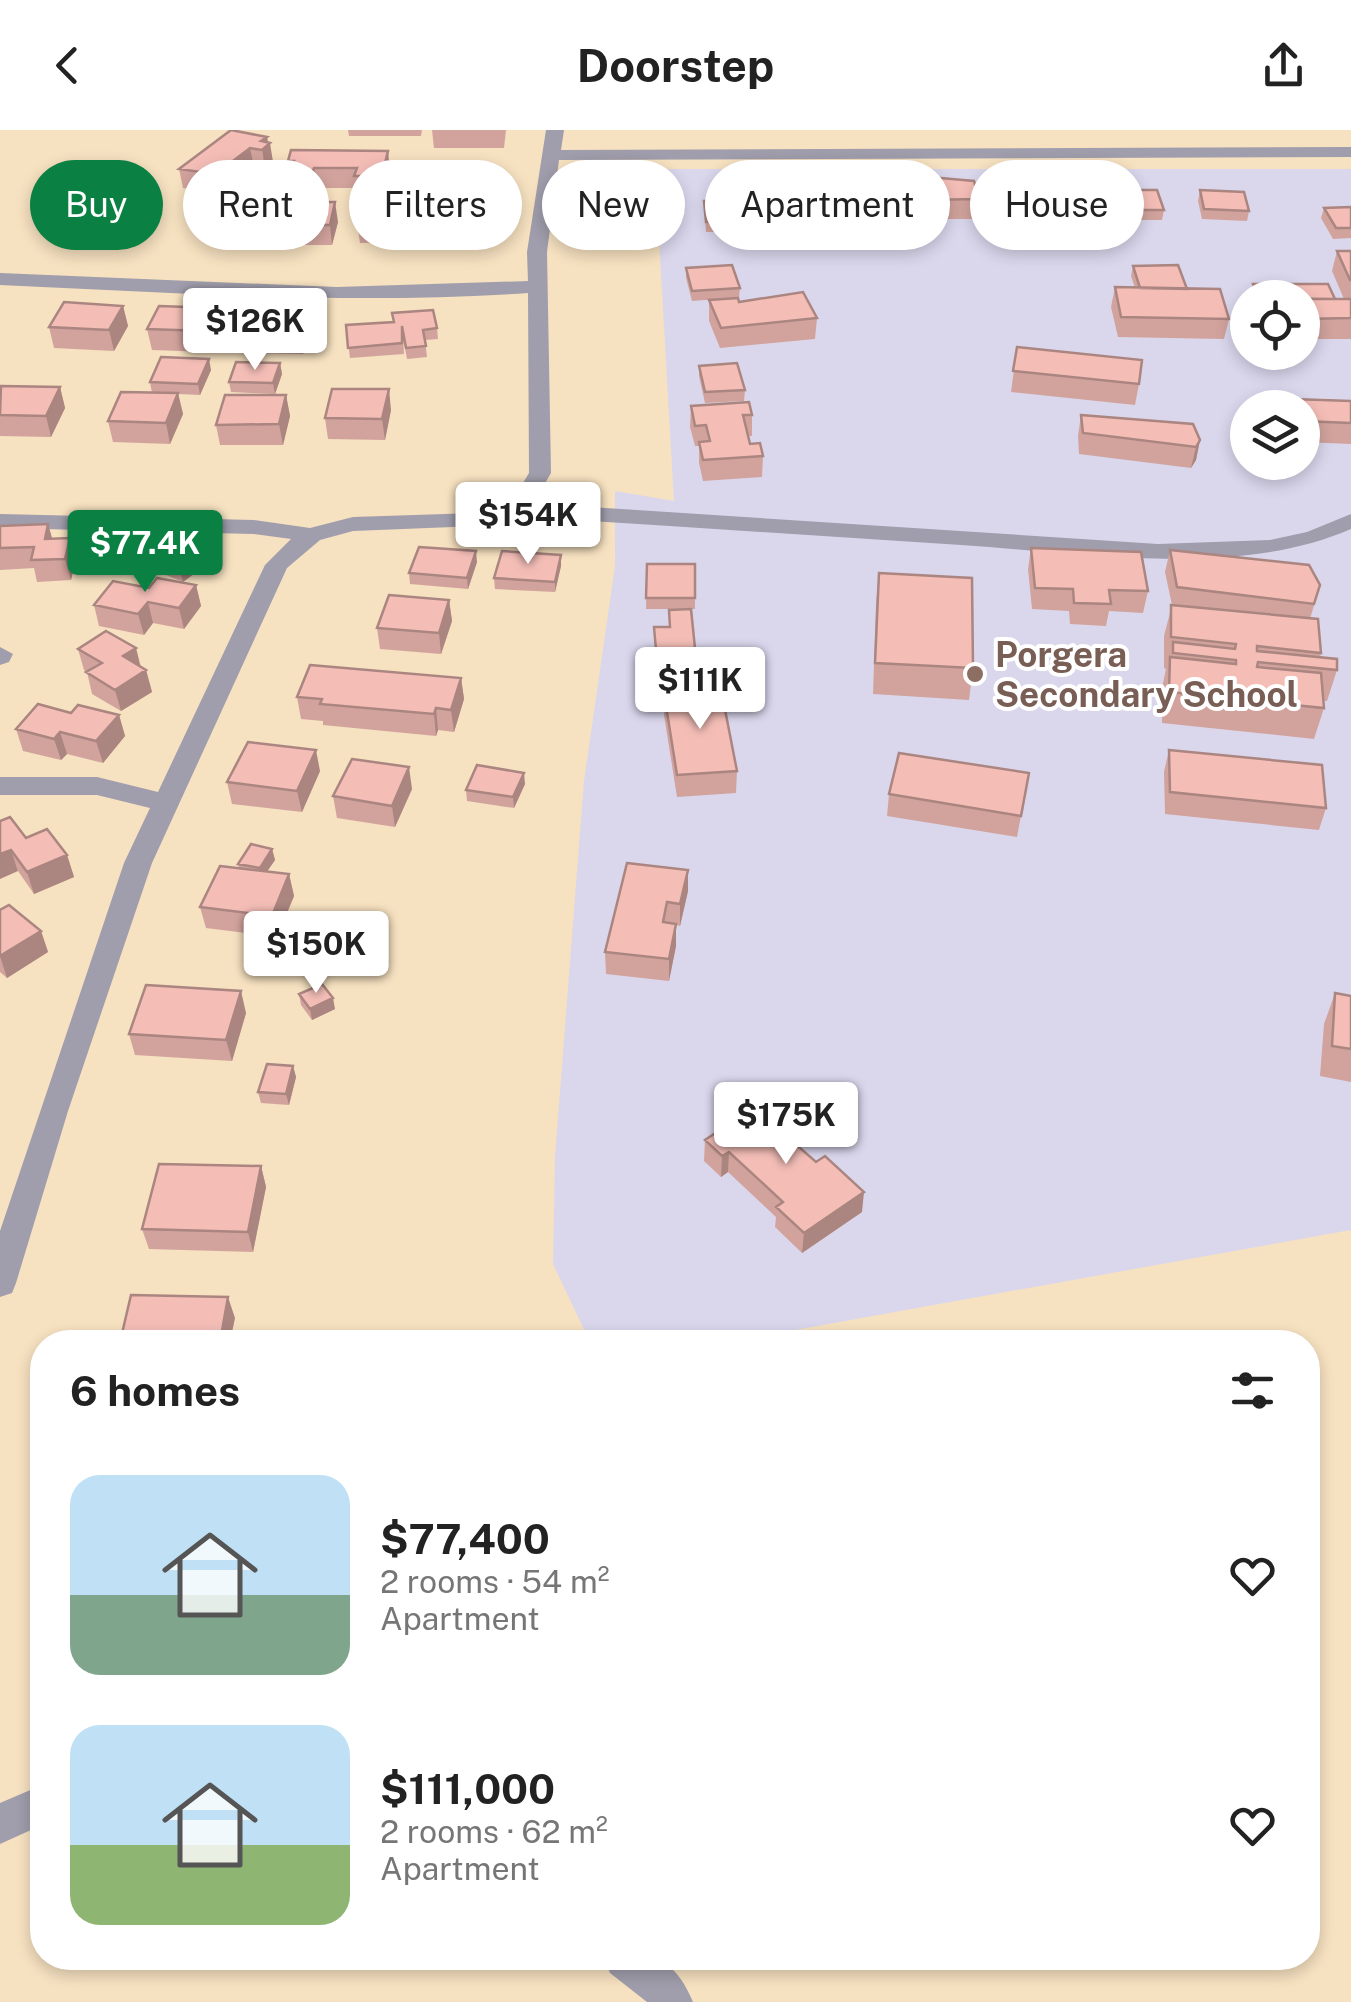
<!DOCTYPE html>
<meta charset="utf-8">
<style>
:root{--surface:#fff;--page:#f2f2f2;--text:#222;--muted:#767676;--accent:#0b8043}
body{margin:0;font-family:"Public Sans",sans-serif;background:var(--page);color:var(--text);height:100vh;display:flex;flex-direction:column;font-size:38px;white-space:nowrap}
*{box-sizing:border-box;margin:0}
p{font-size:32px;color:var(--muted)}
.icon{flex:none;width:55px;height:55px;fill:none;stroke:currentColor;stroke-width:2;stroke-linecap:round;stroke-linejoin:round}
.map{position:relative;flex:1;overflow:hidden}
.details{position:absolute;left:30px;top:1200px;width:1290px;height:640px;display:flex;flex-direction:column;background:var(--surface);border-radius:40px;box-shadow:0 5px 15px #0003}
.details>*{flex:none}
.banner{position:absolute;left:30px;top:30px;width:1292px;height:90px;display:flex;gap:20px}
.buttons{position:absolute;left:1230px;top:150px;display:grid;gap:20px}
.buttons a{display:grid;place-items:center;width:90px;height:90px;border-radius:50%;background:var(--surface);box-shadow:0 5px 15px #0003;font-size:50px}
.price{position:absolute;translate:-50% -85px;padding:0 22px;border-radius:10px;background:#fff;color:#222;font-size:32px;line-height:65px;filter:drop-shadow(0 2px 5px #0008)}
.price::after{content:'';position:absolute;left:50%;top:60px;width:30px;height:22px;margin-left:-15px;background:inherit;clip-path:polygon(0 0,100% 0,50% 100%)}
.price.on{background:var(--accent);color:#fff}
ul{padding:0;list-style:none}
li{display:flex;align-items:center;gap:30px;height:250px;padding:0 40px}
li span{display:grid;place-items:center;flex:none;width:280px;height:200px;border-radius:30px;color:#555}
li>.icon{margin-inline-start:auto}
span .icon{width:120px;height:120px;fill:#fffc;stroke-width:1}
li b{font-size:42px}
h2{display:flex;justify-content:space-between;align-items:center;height:120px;padding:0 40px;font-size:42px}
.pill{padding:0 35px;border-radius:45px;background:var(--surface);box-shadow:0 5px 15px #0003;font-size:35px;line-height:90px}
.pill.on{background:var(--accent);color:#fff}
header{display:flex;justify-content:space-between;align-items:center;height:130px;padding:0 40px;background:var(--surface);font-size:45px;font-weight:700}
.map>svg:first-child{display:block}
.education{fill:#dad7ed;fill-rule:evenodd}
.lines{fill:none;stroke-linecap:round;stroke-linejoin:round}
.minor{fill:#a09dac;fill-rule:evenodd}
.wall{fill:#d2a39d}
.shaded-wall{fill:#ab8580}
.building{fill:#f4beb7;stroke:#ab8580;stroke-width:2.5}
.education-dot{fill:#8d6e63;stroke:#fff;stroke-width:4}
.labels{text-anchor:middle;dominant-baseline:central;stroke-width:8;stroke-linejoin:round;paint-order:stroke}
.education-label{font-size:35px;font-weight:bold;fill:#785e54;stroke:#fff;text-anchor:start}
</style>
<header><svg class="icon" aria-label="back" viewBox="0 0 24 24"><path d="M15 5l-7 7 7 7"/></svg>Doorstep<svg class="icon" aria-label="share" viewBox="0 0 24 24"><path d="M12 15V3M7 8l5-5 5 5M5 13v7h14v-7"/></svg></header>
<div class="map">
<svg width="1351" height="1872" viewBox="0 0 1351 1872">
<rect width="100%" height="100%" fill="#f6e1c0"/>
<path class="education" d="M655,39H1351V1100L728,1212H590L553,1134L555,1027L584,651L615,436V361L674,371ZM1248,168H1302V222H1248ZM1248,278H1302V332H1248Z"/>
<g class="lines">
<path class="minor" d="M546,0H564L561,20L1351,17V27L559,30L547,122L551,343L536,369L575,376L1158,414L1270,410L1307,402L1351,384V399C1236,449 1084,423 961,415C832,407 704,398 575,390L522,380L478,396L353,401L320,410L287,438L152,733L68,981L16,1153L12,1163L0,1167V1101L124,733L150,678L97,665H0V647H97L158,662L265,435L291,409L254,404L0,398V384L254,390L310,398L353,387L476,383L497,377L517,363L529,343L528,163C352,175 176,163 0,155V143L337,157L528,151L527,122Z
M0,517L13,524L9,532L0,535Z
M42,1655V1695L0,1714V1673Z
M604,1828C651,1825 673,1824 693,1872H647L610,1843Z"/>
</g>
<path class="wall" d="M348,0H422L421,6H349Z
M432,0H506L504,18H434Z
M267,7L273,32L265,39L254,37L242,46L244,56L232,65L183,58L179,39Z
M288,31L390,40L385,61H380L379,66H357L356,58H316L315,63H293Z
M918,46L979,69L976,89H922L916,66Z
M1016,60L1066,83L1065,93L1015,91Z
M1112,60L1164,80L1162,90H1117L1110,70Z
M1200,60L1249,81L1247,91L1202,89L1198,71Z
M877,63L871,81L826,76L827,66Z
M411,68L413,88L412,112L360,113L357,93Z
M491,68L493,110L442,112L440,92Z
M704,71L750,92V102H706Z
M1351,77V108L1333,109L1321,88L1324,78Z
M808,86L849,106V116L813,117L808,97Z
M338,92L332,115H280L277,95Z
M1337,121H1351V209H1302V168H1251L1250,165L1253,154L1335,169H1344L1332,141Z
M1133,136L1187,159L1229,189L1224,209L1118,207L1111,177L1115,157L1135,158L1131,146Z
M686,138L740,158L739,168H738L739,172L817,188L815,209L720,218L709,191V170L719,169L692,171L686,148Z
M123,176L128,196L114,221L54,218L49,197Z
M215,178L219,199L210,222L152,220L147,199Z
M308,181L311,201L303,224L249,223L245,202Z
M346,195L437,198L438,209L425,210L427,227L407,229L403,207L404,224L350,228Z
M1017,217L1139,254L1135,275L1011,262Z
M280,233L282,244L275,264L231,262L229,252Z
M699,236L745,260L744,271L705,273L699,246Z
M211,240L200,265L178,264L183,284L170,314L113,312L108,291L152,263L150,252Z
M0,257H60L65,278L51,307L0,306Z
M286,265L290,286L283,315H220L216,295Z
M1261,268L1351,271V314L1302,312V278H1259Z
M691,276L752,285V306H748L750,314L763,326L762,347L703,351L699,333V316H695L690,297Z
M391,280L385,310L328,309L325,288Z
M1081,285L1200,310L1196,330L1191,338L1079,324L1078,306Z
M48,394L52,409L70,408L76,429L71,450L37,452L34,438L0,440V396Z
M1031,418L1148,461L1143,483L1109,481L1106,496L1070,494L1069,481L1032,479L1028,439Z
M160,419L207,434L183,452L154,440L144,447L117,435L114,424Z
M1170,420L1320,455L1310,489L1321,523L1320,527L1337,540L1327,571H1323L1324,578L1314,609L1162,593V558L1166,539L1164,538V506L1172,475L1165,442Z
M561,425V436L555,462L495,459L494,448Z
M477,432L468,459L410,454L409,443Z
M647,434H695V479H646Z
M879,443L973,538L969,570L873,564L876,473Z
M196,455L201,476L184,499L153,493L144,505L99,496L94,475L149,458Z
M449,470L452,491L441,524L380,519L377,498Z
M669,480L695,518V529L656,531L654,497H669Z
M136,518L141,537L146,540L152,562L121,581L92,564L87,542L84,540L78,519Z
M461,548L464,569L454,602L438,600L436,606L323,595V591L301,589L297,567Z
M664,563L737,641L736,663L677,667L664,585Z
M71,583L119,585L125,606L103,633L67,624L61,630L23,621L16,599Z
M1169,620L1326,678L1319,700L1165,684L1164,642Z
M320,641L302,682L232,674L227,652Z
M1029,643L1017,707L887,686L889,664Z
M525,654L514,678L467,671L466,660Z
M412,659L395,697L337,688L333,666Z
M0,691L26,708L67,725L74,747L34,764L18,741Z
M272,719L275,730L267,741L289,744L294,766L277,807L206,798L200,777L239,738L238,734Z
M688,740V761L680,796L676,795V816L669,851L606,844L605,822Z
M0,780L41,801L48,822L7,848L0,842Z
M1335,863L1351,866V952L1320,946L1324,894Z
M299,864L335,879L312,890L301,875Z
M246,883L232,931L135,925L129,904Z
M293,936L296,947L289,975L261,973L258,962Z
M705,1010L801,1019L862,1082L802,1123L775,1097L776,1087L728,1042L721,1047L704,1031Z
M261,1036L266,1057L253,1122L149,1119L142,1099Z"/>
<path class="shaded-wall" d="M267,7L268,15L270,13L273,32L265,39L261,11Z
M250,18L254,37L242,46L244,56L232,65L229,46V34Z
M388,21L390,40L385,61L383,41Z
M314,38L316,58L315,63L312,43Z
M411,68L413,88L412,112L409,92Z
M335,72L338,92L332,115L330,95Z
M123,176L128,196L114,221L109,200Z
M215,178L219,199L210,222L206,201Z
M308,181L311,201L303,224L300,203Z
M209,229L211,240L200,265L198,254Z
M280,233L282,244L275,264L273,253Z
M60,257L65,278L51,307L46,286Z
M389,259L391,280L385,310L382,289Z
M178,263L183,284L170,314L166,293Z
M286,265L290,286L283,315L279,294Z
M1200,310L1196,330L1191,338L1196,317Z
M48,394L54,415L45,409Z
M70,408L76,429L71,450L65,429Z
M476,421L477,432L468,459L467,448Z
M205,423L207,434L183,452L180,441Z
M561,425V436L555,462V452Z
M151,429L154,440L144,447L142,436Z
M196,455L201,476L184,499L179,478Z
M449,470L452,491L441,524L439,503Z
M148,472L153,493L144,505L138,484Z
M136,518L141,540L123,526Z
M146,540L152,562L121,581L115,560Z
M461,548L464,569L454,602L451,580Z
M436,578L438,600L436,606L434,584Z
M119,585L125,606L103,633L96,611Z
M60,602L67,624L61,630L54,609Z
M316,620L320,641L302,682L297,661Z
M409,637L412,659L395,697L392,676Z
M524,643L525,654L514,678L513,667Z
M272,719L275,730L262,749L260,738Z
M11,720L18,741L0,749V724Z
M67,725L74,747L34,764L27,742Z
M688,740V761L680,796V774Z
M289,744L294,766L277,807L272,786Z
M676,794V816L669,851V829Z
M41,801L48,822L7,848L0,826Z
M241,861L246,883L232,931L226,910Z
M333,868L335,879L312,890L310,879Z
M293,936L296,947L289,975L286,964Z
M802,1006L800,1026L793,1012Z
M729,1022L728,1042L721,1047L722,1026Z
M261,1036L266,1057L253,1122L248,1102Z
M864,1062L862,1082L802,1123L804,1103Z
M228,1167L235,1188L230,1212H220Z"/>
<path class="building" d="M231,0L267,7L261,11L270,13L262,20L250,18L229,34L241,36L229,46L179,39Z
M291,20L388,21L383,41H377L376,46H354L357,38H314L312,43H290L294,31H288Z
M918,46L974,51L979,69L924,70Z
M833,49L877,53L872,71L827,66Z
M1016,60L1064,62L1066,83L1017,80Z
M1112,60H1157L1164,80H1118Z
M1200,60L1244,62L1249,81L1204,79Z
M411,68L409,92L357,93L360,69Z
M491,68V91L440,92L441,69Z
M748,70L750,92H706L704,71Z
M284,72H335L330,95H277Z
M1351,77V98H1336L1324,78Z
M844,85L849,106L813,107L808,86Z
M1337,121H1351V150H1350Z
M732,135L740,158L692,161L686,138Z
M1178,135L1187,159L1140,158L1133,136Z
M1253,154H1328L1335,169L1258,168Z
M1115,157L1220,159L1229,189L1121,187Z
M803,162L817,188L721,198L709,170L738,168L739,172Z
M1302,169H1351V188L1302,189Z
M64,172L123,176L109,200L49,197Z
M159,176L215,178L206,201L147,199Z
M253,179L308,181L300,203L245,202Z
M433,180L437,198L423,200L426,216L406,218L402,196V213L348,218L346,195L394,192L392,183Z
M1017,217L1142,230L1139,254L1013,241Z
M161,227L209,229L198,254L150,252Z
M236,232L280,233L273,253L229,252Z
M737,233L745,260L705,262L699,236Z
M1,256L60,257L46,286L0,285Z
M332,259H389L382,289L325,288Z
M121,262L178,263L166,293L108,291Z
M225,265H286L279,294L216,295Z
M1261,268L1351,271V293L1302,291V278H1264Z
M749,272L752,285H743L750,314L760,313L763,326L703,330L699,312L710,311L706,295L695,296L691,276Z
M1081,285L1193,294L1200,310L1196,317L1083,303Z
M48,394L45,409L70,408L65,429L31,430L34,417L0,418V396Z
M136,409L160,419L173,410L205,423L180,441L151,429L142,436L114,424Z
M419,417L476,421L467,448L409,443Z
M1031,418L1141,422L1148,461L1109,460L1111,474L1074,473L1073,459L1035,458Z
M1170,420L1309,435L1320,455L1314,474L1177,457Z
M502,421L561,425L555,452L494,448Z
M647,434H695V468H646Z
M879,443L972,448L973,538L875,533Z
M157,448L196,455L179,478L148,472L138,484L94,475L113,451L149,458Z
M389,465L449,470L439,503L377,498Z
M1171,475L1318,489L1321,523L1257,516V521L1337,529V540L1258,532L1257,537L1321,543L1324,578L1169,562L1170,527L1236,534V530L1173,523V512L1235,519L1236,514L1171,507Z
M691,479L695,518L656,520L654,497H670L669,480Z
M106,501L136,518L123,526L146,540L115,560L86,542L102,533L78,519Z
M310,535L461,548L451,580L436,578L434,584L320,574L322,569L297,567Z
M721,559L737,641L677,645L664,563Z
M38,574L71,583L78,575L119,585L96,611L60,602L54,609L16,599Z
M248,612L316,620L297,661L227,652Z
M1169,620L1322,635L1326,678L1170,662Z
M899,623L1029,643L1021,686L889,664Z
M352,629L409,637L392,676L333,666Z
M477,635L524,643L513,667L466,660Z
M10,687L26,708L47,699L67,725L27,742L11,720L0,724V691Z
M251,714L272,719L260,738L238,734Z
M627,733L688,740L680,774L667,772L663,792L676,794L669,829L605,822Z
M220,736L289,744L272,786L200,777Z
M9,775L41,801L0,826V780Z
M322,854L333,868L310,879L299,864Z
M146,855L241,861L226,910L129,904Z
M1335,863L1351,866V919L1332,916Z
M267,934L293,936L286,964L258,962Z
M764,971L802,1006L793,1012L816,1032L825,1026L864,1062L804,1103L776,1077L783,1072L729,1022L722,1026L705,1010Z
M159,1034L261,1036L248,1102L142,1099Z
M131,1165L228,1167L220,1212H120Z"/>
<circle class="education-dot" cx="975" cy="544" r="10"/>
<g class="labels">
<g class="education-label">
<text x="995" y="524">Porgera<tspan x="995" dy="40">Secondary School</tspan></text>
</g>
</g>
</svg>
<div class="buttons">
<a><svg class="icon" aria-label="locate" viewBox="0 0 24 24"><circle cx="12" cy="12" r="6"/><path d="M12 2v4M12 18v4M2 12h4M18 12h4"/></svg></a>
<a><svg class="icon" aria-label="layers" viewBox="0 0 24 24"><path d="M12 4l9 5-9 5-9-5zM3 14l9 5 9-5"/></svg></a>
</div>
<b class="price" style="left:255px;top:243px">$126K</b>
<b class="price" style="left:528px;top:437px">$154K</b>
<b class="price on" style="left:145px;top:465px">$77.4K</b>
<b class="price" style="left:700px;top:602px">$111K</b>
<b class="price" style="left:316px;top:866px">$150K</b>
<b class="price" style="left:786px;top:1037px">$175K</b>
<div class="banner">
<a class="pill on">Buy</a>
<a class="pill">Rent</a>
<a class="pill">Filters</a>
<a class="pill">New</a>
<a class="pill">Apartment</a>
<a class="pill">House</a>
</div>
<section class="details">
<h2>6 homes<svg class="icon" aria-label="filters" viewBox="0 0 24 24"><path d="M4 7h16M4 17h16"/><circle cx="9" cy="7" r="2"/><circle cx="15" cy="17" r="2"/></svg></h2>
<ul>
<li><span style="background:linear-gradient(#bfe0f5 60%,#7fa58c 0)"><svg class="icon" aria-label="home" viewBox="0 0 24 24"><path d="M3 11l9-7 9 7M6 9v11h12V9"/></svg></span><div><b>$77,400</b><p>2 rooms · 54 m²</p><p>Apartment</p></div><svg class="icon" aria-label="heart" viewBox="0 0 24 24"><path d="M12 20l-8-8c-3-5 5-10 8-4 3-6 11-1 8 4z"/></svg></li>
<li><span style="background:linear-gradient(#bfe0f5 60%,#8fb573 0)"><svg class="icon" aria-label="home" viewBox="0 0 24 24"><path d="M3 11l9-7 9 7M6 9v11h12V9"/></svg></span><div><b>$111,000</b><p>2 rooms · 62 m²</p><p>Apartment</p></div><svg class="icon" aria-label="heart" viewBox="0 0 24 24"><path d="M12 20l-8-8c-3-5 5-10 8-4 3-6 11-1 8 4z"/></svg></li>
</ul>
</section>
</div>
